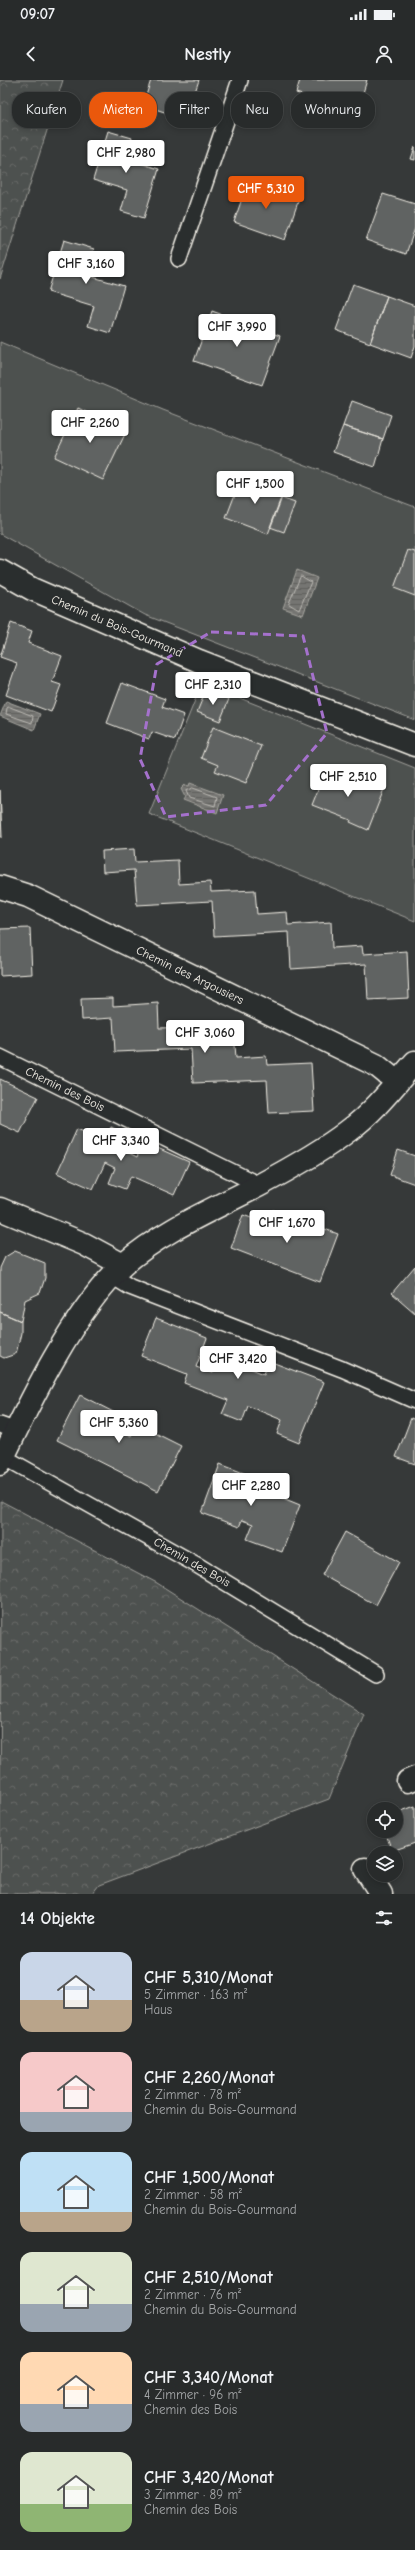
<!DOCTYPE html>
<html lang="de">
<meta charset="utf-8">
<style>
:root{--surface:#282b2b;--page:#303333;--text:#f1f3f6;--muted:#a5a7a9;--line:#444747;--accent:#ea580c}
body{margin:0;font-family:"Comic Neue",sans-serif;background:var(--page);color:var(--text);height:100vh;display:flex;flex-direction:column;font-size:15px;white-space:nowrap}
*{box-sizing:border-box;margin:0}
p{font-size:13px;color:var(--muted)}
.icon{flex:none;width:22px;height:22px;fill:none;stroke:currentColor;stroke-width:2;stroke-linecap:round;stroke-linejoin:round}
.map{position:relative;height:1814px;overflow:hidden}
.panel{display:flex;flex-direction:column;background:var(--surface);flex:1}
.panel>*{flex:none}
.banner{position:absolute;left:12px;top:12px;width:391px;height:36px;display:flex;gap:8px}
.buttons{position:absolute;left:367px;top:1722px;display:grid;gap:8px}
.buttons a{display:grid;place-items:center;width:36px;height:36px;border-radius:50%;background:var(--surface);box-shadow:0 2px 6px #0003,0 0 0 1px var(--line);font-size:20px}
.price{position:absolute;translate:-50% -34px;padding:0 9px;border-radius:4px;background:#fff;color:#222;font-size:13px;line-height:26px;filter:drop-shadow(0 1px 2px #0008)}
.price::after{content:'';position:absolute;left:50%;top:24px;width:12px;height:9px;margin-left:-6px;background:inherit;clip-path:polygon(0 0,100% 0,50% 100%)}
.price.selected{background:var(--accent);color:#fff}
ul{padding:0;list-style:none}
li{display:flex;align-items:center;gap:12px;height:100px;padding:0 20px}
li span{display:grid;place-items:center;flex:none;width:112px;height:80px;border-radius:12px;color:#555}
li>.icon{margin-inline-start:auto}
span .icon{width:48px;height:48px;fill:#fffc;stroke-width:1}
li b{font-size:17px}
h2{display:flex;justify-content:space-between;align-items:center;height:48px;padding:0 20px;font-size:17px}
.chip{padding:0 14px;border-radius:16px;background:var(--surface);box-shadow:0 2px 6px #0003,0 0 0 1px var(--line);font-size:14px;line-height:36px}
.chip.selected{background:var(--accent);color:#fff}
.status{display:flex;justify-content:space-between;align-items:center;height:28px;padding:0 20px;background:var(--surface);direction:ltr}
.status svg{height:11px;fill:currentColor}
header{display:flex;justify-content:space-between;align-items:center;height:52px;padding:0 20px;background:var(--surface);font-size:18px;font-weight:700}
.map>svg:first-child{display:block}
.green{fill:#4e514f;stroke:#a1a19c}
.forest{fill:url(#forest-crowns);stroke:#a1a19c}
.water{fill:url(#water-rules);stroke:#a8a7a1}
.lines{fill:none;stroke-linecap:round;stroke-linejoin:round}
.shore{stroke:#c1bfb9;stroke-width:1}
.building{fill:#616362;stroke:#f4f1e8}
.service-casing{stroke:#f4f1e8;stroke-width:18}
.minor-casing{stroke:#f4f1e8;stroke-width:25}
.service{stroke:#2a2d2e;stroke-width:15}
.minor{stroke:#2a2d2e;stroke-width:22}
.marked{fill:none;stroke:#a571cd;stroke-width:3;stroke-dasharray:8 5;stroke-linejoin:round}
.labels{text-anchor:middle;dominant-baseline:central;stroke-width:3;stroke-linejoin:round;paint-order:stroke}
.street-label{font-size:12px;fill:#f4f1e8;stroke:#2a2d2e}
</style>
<div class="status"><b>09:07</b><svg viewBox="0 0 49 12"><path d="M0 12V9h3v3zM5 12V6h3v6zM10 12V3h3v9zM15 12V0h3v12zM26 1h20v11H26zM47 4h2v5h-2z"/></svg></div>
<header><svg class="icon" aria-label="back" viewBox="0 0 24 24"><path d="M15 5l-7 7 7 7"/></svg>Nestly<svg class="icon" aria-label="person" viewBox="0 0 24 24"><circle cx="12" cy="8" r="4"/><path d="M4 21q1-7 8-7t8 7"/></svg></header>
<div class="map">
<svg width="415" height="1814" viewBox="0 0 415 1814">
<defs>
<pattern id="forest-crowns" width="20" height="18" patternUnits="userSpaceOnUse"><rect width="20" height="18" fill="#4e514f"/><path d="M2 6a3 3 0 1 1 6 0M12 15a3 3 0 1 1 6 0" fill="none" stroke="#686a68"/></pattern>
<pattern id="water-rules" width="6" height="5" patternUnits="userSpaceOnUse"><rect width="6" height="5" fill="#757572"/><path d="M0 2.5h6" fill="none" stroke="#5f5e5c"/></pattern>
</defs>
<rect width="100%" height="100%" fill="#363939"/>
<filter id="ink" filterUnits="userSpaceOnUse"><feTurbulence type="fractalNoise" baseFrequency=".025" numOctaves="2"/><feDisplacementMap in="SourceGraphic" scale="8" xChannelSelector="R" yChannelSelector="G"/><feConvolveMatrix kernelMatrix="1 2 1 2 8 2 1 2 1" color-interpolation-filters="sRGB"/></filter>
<g filter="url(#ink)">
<path class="green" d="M0,262L163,330L415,427V640L145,535L0,454Z
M202,603L415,688V841L149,734Z"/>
<path class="forest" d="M0,0H63L0,199Z
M1,1421L157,1503L364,1634L329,1719L99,1805L92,1814H0Z"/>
<path class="water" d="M297,490L317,498L303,535L283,528Z
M6,621L40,634L34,650L0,636Z
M190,703L223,715L217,733L183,720L185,717L181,709L185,705L189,706Z"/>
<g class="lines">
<path class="shore" d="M301,496L311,502L299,530L289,524Z
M10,627L33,636L32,643L6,634L7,628Z
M193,708L217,717L215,726L189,718L186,711Z"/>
</g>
<path class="building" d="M151,0H199L186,39L143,25Z
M300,0H367L357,32L296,13Z
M108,51L132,58L126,79L159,89L144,138L121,131L127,110L93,100Z
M415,67V80L411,79Z
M248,101L299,119L285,160L234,142Z
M383,114L415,124V148L406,174L366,160Z
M64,160L94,169L86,195L124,206L110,253L88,246L94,226L48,212Z
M353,204L387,216L370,263L336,250Z
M387,216L415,226V266L411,278L370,263Z
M212,231L280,256L262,305L194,281Z
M352,321L391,335L383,359L343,346Z
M78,328L126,352L103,400L54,377Z
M343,346L383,359L375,387L333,372Z
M242,396L284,412L268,454L226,438Z
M281,418L295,423L284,452L270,447Z
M408,470L415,472V516L394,508Z
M11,543L32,551L28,563L62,576L52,602L61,605L51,632L6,615L17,583L0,577Z
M122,603L165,619L162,627L184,635L175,660L152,652L149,659L107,643Z
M206,610L229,619L220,641L197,632Z
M213,647L261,666L246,703L215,691L218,685L201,678Z
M327,687L384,709L368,750L350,742L351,740L312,725Z
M0,710L2,757H0Z
M134,769L135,782L178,780L179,804L210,802L211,812L255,810L257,834L287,832L288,845L331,842L332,868L362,866L363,874L407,871L409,918L368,920L366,884L291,889L289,852L214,856L212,821L137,825L134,790L103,792L102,771Z
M30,848L32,894L0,896V849Z
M113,918V926L158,923L159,948L191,947V954L234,952L236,978L266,976L267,985L311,983L314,1031L269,1033L267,1000L193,1003L191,969L115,972L113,938L82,940L81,919Z
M0,999L38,1017L20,1053L0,1044Z
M111,1047L131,1057L125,1071L137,1077L144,1062L189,1082L174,1115L131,1096L125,1109L109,1103L115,1088L105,1083L93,1109L57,1093L77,1049L105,1061Z
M398,1070L415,1076V1104L390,1095Z
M273,1130L338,1154L320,1202L231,1168L243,1135L268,1144Z
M15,1171L45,1183V1198L40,1213L25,1220L21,1241L0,1232V1188L5,1177Z
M415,1186V1233L392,1213Z
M0,1232L21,1241V1253L16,1274L4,1278L0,1276Z
M156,1238L207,1258L196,1287L213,1293L220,1276L264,1294L269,1281L324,1302L299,1363L277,1354L282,1340L248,1326L242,1342L222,1334L228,1320L184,1303L187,1294L141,1276Z
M80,1315L123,1337L117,1348L131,1356L137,1344L181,1366L158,1411L57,1360Z
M411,1338L415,1340V1384L396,1377Z
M220,1384L272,1404L268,1412L300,1425L282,1472L247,1459L253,1444L242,1440L239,1447L202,1433Z
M345,1452L399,1482L376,1525L322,1495Z
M415,1726V1763L392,1771L385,1751H396V1733Z"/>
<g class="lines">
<defs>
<path id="service" d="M179,179L240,0
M0,977L259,1105
M112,1196L130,1207L342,1289L415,1321
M0,1345L17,1351
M4,1377L197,1485L376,1594"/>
<path id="minor" d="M0,491L32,509L199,581L415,665
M0,807L28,816L376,985L397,1002
M0,1129L84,1164L123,1185
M0,1384C28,1325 75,1228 123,1185C163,1150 212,1130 258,1106C288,1090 321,1072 348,1051C374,1032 394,1006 415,982
M408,1701L415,1698
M365,1789L381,1814"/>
</defs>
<use href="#service" class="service-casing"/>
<use href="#minor" class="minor-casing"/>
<use href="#service" class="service"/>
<use href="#minor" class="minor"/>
</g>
</g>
<path class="marked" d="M211,552L303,556L327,653L266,725L166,737L140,679L157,584Z"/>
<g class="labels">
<g class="street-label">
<text transform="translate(117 546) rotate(23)">Chemin du Bois-Gourmand</text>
<text transform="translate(190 895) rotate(26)">Chemin des Argousiers</text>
<text transform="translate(65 1009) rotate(26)">Chemin des Bois</text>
<text transform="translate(192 1482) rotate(30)">Chemin des Bois</text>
</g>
</g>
</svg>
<div class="buttons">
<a><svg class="icon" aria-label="locate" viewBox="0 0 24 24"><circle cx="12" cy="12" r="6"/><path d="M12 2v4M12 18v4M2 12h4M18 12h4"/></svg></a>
<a><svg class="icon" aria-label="layers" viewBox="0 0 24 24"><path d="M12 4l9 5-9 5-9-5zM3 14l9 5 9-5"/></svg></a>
</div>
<b class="price" style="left:126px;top:94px">CHF 2,980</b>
<b class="price selected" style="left:266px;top:130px">CHF 5,310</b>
<b class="price" style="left:86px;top:205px">CHF 3,160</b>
<b class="price" style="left:237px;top:268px">CHF 3,990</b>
<b class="price" style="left:90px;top:364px">CHF 2,260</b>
<b class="price" style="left:255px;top:425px">CHF 1,500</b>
<b class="price" style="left:213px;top:626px">CHF 2,310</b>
<b class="price" style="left:348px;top:718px">CHF 2,510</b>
<b class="price" style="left:205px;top:974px">CHF 3,060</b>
<b class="price" style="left:121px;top:1082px">CHF 3,340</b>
<b class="price" style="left:287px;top:1164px">CHF 1,670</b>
<b class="price" style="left:238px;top:1300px">CHF 3,420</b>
<b class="price" style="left:119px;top:1364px">CHF 5,360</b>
<b class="price" style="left:251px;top:1427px">CHF 2,280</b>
<div class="banner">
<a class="chip">Kaufen</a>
<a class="chip selected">Mieten</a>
<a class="chip">Filter</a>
<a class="chip">Neu</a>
<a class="chip">Wohnung</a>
</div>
</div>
<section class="panel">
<h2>14 Objekte<svg class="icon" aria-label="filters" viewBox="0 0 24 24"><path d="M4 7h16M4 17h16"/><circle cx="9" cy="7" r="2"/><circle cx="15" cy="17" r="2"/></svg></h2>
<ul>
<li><span style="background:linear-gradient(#c9d6e8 60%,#b9a48a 0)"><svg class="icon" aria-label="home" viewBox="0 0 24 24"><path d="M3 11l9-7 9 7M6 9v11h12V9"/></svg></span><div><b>CHF 5,310/Monat</b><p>5 Zimmer · 163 m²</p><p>Haus</p></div></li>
<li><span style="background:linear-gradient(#f6c9c9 75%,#9aa5b1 0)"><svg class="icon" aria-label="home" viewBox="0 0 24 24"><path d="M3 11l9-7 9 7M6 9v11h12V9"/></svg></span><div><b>CHF 2,260/Monat</b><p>2 Zimmer · 78 m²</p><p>Chemin du Bois-Gourmand</p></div></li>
<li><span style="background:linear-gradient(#bfe0f5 75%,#b9a48a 0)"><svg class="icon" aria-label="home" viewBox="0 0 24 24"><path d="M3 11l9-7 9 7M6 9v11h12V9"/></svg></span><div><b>CHF 1,500/Monat</b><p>2 Zimmer · 58 m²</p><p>Chemin du Bois-Gourmand</p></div></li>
<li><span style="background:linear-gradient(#dfe7d0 65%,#9aa5b1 0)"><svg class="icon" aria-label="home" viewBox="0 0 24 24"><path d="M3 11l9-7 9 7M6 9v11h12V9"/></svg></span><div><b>CHF 2,510/Monat</b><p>2 Zimmer · 76 m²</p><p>Chemin du Bois-Gourmand</p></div></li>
<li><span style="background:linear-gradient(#ffd9b3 65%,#9aa5b1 0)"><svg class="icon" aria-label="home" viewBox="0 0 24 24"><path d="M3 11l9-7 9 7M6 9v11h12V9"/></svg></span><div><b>CHF 3,340/Monat</b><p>4 Zimmer · 96 m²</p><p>Chemin des Bois</p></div></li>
<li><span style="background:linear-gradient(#dfe7d0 65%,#8fb573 0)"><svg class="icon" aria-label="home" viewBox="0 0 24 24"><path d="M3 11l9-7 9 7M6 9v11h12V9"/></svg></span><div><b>CHF 3,420/Monat</b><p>3 Zimmer · 89 m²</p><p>Chemin des Bois</p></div></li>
</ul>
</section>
